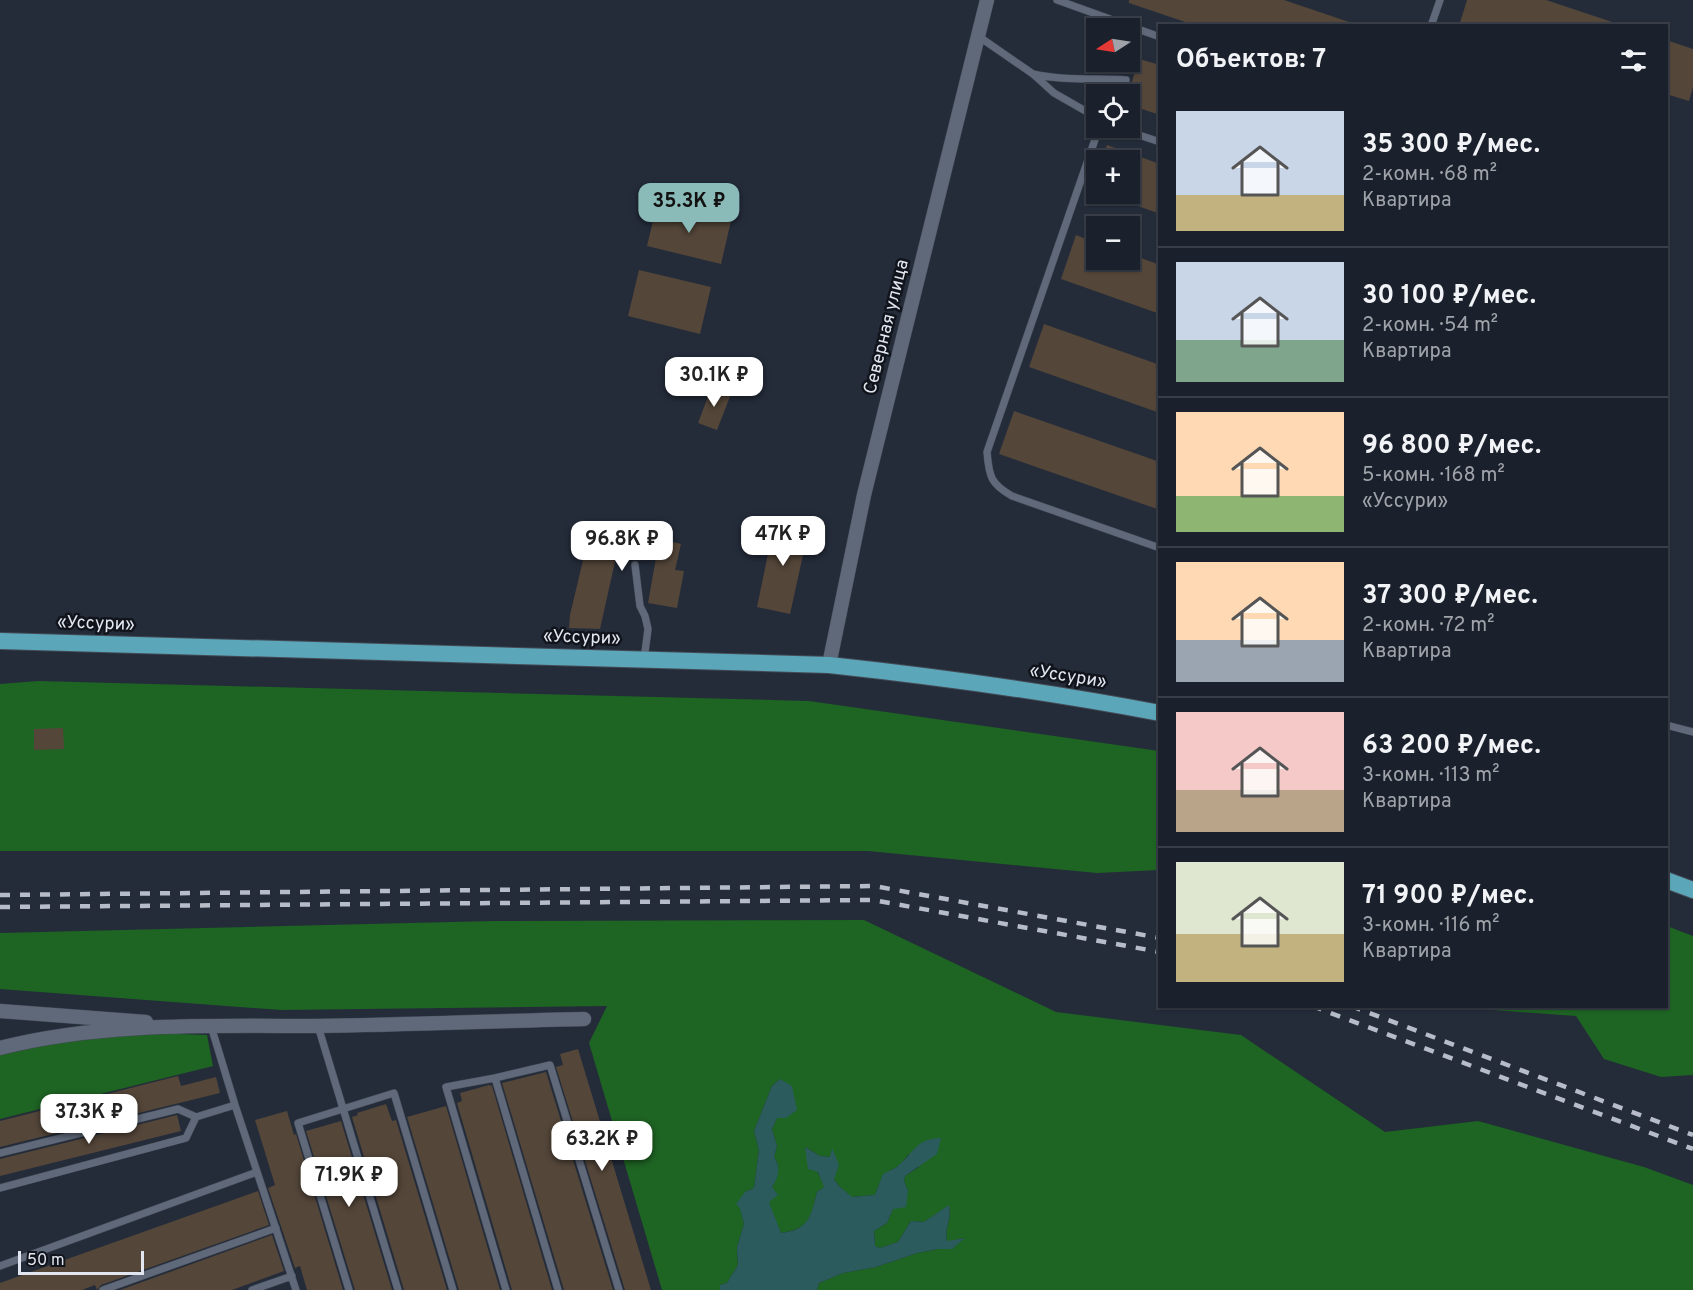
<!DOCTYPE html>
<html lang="ru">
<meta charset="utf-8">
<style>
:root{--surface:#1b212c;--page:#242934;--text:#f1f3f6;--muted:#a0a3a9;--line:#393e48;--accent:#8bbbb9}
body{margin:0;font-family:Overpass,sans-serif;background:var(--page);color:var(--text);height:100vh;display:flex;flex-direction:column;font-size:22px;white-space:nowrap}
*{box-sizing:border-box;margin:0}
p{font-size:20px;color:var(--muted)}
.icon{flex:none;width:33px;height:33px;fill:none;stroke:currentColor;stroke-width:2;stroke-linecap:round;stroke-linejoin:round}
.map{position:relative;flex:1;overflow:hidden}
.side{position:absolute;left:1158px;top:24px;width:510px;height:984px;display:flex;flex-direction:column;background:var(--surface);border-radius:0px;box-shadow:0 2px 4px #0004,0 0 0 2px var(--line)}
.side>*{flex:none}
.needle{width:39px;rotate:258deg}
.tools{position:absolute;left:1086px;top:18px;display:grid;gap:12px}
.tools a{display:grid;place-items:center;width:54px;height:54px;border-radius:0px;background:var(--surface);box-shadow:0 2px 4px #0004,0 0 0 2px var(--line);font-size:30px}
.scale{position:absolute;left:18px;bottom:15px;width:126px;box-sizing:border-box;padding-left:6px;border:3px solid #e1e6f0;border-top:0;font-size:16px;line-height:21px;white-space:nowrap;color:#e1e6f0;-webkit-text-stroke:4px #11141b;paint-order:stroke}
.price{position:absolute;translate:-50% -51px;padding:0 14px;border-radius:12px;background:#fff;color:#222;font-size:20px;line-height:39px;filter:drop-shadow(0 2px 3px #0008)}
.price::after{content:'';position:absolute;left:50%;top:36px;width:18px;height:14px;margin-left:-9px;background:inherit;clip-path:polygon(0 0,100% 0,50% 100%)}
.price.on{background:var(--accent);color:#111}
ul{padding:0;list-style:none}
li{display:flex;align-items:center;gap:18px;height:150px;padding:0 18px}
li+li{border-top:2px solid var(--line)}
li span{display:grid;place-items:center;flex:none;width:168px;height:120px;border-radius:0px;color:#555}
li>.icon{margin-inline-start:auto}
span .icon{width:72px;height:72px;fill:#fffc;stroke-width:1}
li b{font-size:26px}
h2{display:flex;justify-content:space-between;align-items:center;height:72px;padding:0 18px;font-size:26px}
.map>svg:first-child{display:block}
.green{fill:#1e6423}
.water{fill:#2c5b5e}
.building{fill:#544639}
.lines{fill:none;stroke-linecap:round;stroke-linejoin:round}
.service-casing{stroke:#444b57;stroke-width:8}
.minor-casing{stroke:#444b57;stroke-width:15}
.trunk-casing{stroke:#444b57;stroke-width:18}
.service{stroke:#60697a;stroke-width:7}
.minor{stroke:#60697a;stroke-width:14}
.trunk{stroke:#5ba6b8;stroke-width:16}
.rail{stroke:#b7bdc8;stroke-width:4.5;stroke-dasharray:10 10;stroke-linecap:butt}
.labels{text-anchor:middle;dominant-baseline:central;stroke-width:5;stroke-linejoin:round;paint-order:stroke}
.street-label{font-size:18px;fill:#e1e6f0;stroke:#11141b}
</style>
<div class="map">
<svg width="1693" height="1290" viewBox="0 0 1693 1290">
<rect width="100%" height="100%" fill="#242c3a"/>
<path class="green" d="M38,681L809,701L1159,751V870L1097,873L868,851H0V684Z
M864,920L1056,1012L1241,1035L1385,1132L1478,1121L1644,1167L1693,1185V1290H817L819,1283L843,1273L876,1267L917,1253L938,1249H952L964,1238L947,1242C944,1227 952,1221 949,1206L924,1222L911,1221L898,1242L880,1248L875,1246L874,1231L887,1223L893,1209L908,1191L904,1181L905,1176L919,1167L909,1154L900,1165L883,1175L875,1195L851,1197L839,1186L834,1179L831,1150V1157L820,1156L805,1147L825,1187L817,1192C811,1217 810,1229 781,1233C777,1224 770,1212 769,1202C768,1184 786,1174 774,1157L777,1146L772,1129L777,1118L780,1079L772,1086L754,1131L759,1150L754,1188L745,1192L740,1207L744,1224L737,1247L738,1265L727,1283L720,1285V1290H662L589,1043L607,1006L281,1010L0,989V933L493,921Z
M1667,926L1693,936V1075L1661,1077L1604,1059L1576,1016L1492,1010L1485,1007L1666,1006Z
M151,1033L207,1035L213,1066L0,1119V1055L61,1042Z"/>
<path class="water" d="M780,1079L792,1086L797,1110L786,1118H777L772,1129L777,1146L774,1157C781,1167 779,1177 772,1187L778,1195L769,1202L781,1233C809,1230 811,1216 817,1192L824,1187L818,1172L808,1169L805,1147L820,1156L830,1157L832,1148L839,1165L834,1179L839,1186L852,1197L875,1195L883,1174C888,1171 896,1169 900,1164C916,1150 916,1139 941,1138L937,1154L905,1176L904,1181L908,1191L906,1207L893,1209L887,1223L874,1231L875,1246L880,1248L898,1242L911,1221L924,1222L949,1205C952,1221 944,1227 947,1241L965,1238L952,1249H938L917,1253L876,1267L843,1273L819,1283L817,1290H720V1285L727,1283L738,1265L737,1247L744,1224L740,1208L736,1204L745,1192L754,1188L759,1150L754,1131L772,1086Z"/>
<path class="building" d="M1129,0H1284L1352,23L1351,26H1197L1129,3Z
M1467,0H1546L1615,23V26H1459Z
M1666,40L1693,49V87L1689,101L1666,94Z
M1139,59L1160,65V115L1130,105V88Z
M1107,145L1160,164V214L1130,203V160H1102Z
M657,204L731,221L721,264L647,246Z
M1076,235L1096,243V260H1130V254L1160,265V314L1061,279Z
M639,270L711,287L700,334L628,316Z
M1044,324L1160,365V413L1029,367Z
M712,386L731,394L717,430L698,423Z
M1014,411L1160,462V510L999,454Z
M775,520L809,528L790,614L757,607Z
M592,522L681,544L675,570L684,571L677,608L648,603L656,558L618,548L600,629L569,628L570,615Z
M63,728L64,749L34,750V729Z
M578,1049L651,1290H625L556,1067L563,1065L560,1054Z
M546,1072L613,1290H564L502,1083Z
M178,1076L181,1086L216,1077L220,1093L0,1147V1121Z
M489,1085L492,1086L552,1290H512L457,1103L462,1101L460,1093Z
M386,1104L392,1121L396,1120L447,1290H404L352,1117L358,1115L357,1113Z
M446,1106L500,1290H459L407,1117Z
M287,1111L294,1135L296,1134L343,1290H307L300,1266L295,1268L268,1188L275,1185L255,1120Z
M177,1115L181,1131L0,1176V1159Z
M341,1121L392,1290H355L306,1131Z
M258,1191L269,1225L101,1285L97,1290L95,1285L82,1290H0V1283Z
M272,1235L284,1271L232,1290H120Z"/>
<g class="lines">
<defs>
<path id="service" d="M1057,0L1160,37
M1431,26L1440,0
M978,36L1033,74L1054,93L1096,117
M1033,74C1064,81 1095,78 1126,80
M1099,128L987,452C989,477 991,484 1012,496L1160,548
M1118,128L1160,142
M635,565L640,606L645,616L648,629L644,660
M1666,725L1693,732
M211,1026L235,1105L296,1290
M318,1026L398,1290
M495,1078L558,1290
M0,1153L178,1109L196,1117L235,1105
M0,1188L186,1138L196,1117
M0,1266L257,1172
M103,1290L276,1228
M252,1290L292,1276
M349,1290L298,1123L394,1093L453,1290
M506,1290L446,1087L495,1078L550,1065L619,1290"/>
<path id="minor" d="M829,665L864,495L987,0
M0,1011L146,1022
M0,1048C100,1022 213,1026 316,1026C405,1025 494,1021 584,1019"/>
<path id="trunk" d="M0,641L829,665C940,677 1050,692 1160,713
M1666,880L1693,890"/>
</defs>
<use href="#service" class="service-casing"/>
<use href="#minor" class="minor-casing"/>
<use href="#trunk" class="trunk-casing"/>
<use href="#service" class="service"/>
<use href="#minor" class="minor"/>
<use href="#trunk" class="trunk"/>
<path class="rail" d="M0,895L874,886L1160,938
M0,907L873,900L1160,952
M1312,1006L1693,1149
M1351,1006L1693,1135"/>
</g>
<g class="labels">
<g class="street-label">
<text transform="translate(887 327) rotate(-76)">Северная улица</text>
<text transform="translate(96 624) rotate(2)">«Уссури»</text>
<text transform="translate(582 638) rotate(2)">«Уссури»</text>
<text transform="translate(1068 677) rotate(9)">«Уссури»</text>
</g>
</g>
</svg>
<div class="tools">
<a><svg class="needle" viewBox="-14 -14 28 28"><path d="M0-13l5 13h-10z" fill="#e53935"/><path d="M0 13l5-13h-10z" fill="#a0a3a9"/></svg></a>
<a><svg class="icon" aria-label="locate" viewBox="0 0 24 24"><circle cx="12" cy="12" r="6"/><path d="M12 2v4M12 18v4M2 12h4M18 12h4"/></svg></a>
<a>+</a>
<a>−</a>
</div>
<div class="scale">50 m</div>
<b class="price on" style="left:689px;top:234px">35.3K ₽</b>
<b class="price" style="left:714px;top:408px">30.1K ₽</b>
<b class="price" style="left:783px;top:567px">47K ₽</b>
<b class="price" style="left:622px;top:572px">96.8K ₽</b>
<b class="price" style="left:89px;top:1145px">37.3K ₽</b>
<b class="price" style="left:602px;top:1172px">63.2K ₽</b>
<b class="price" style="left:349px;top:1208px">71.9K ₽</b>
<section class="side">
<h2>Объектов: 7<svg class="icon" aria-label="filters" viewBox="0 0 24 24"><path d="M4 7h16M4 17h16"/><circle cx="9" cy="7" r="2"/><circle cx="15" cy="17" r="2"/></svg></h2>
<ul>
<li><span style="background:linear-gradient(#c9d6e8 70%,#c2b280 0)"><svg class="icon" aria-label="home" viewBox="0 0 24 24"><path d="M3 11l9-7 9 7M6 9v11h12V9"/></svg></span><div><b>35 300 ₽/мес.</b><p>2-комн. · 68 m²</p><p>Квартира</p></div></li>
<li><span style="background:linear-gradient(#c9d6e8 65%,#7fa58c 0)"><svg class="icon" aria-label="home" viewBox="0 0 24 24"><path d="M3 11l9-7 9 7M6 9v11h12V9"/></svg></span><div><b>30 100 ₽/мес.</b><p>2-комн. · 54 m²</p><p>Квартира</p></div></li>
<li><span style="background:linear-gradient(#ffd9b3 70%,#8fb573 0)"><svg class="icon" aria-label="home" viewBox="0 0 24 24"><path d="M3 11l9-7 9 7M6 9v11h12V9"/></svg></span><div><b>96 800 ₽/мес.</b><p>5-комн. · 168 m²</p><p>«Уссури»</p></div></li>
<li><span style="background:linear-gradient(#ffd9b3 65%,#9aa5b1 0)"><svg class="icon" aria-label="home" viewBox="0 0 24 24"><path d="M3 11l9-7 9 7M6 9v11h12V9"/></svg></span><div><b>37 300 ₽/мес.</b><p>2-комн. · 72 m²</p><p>Квартира</p></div></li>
<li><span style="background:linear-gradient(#f6c9c9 65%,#b9a48a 0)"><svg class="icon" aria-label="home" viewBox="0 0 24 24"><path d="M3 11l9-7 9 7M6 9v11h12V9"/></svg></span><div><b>63 200 ₽/мес.</b><p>3-комн. · 113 m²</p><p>Квартира</p></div></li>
<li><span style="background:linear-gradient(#dfe7d0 60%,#c2b280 0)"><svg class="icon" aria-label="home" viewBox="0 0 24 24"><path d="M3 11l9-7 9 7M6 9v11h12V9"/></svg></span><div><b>71 900 ₽/мес.</b><p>3-комн. · 116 m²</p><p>Квартира</p></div></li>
</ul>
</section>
</div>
